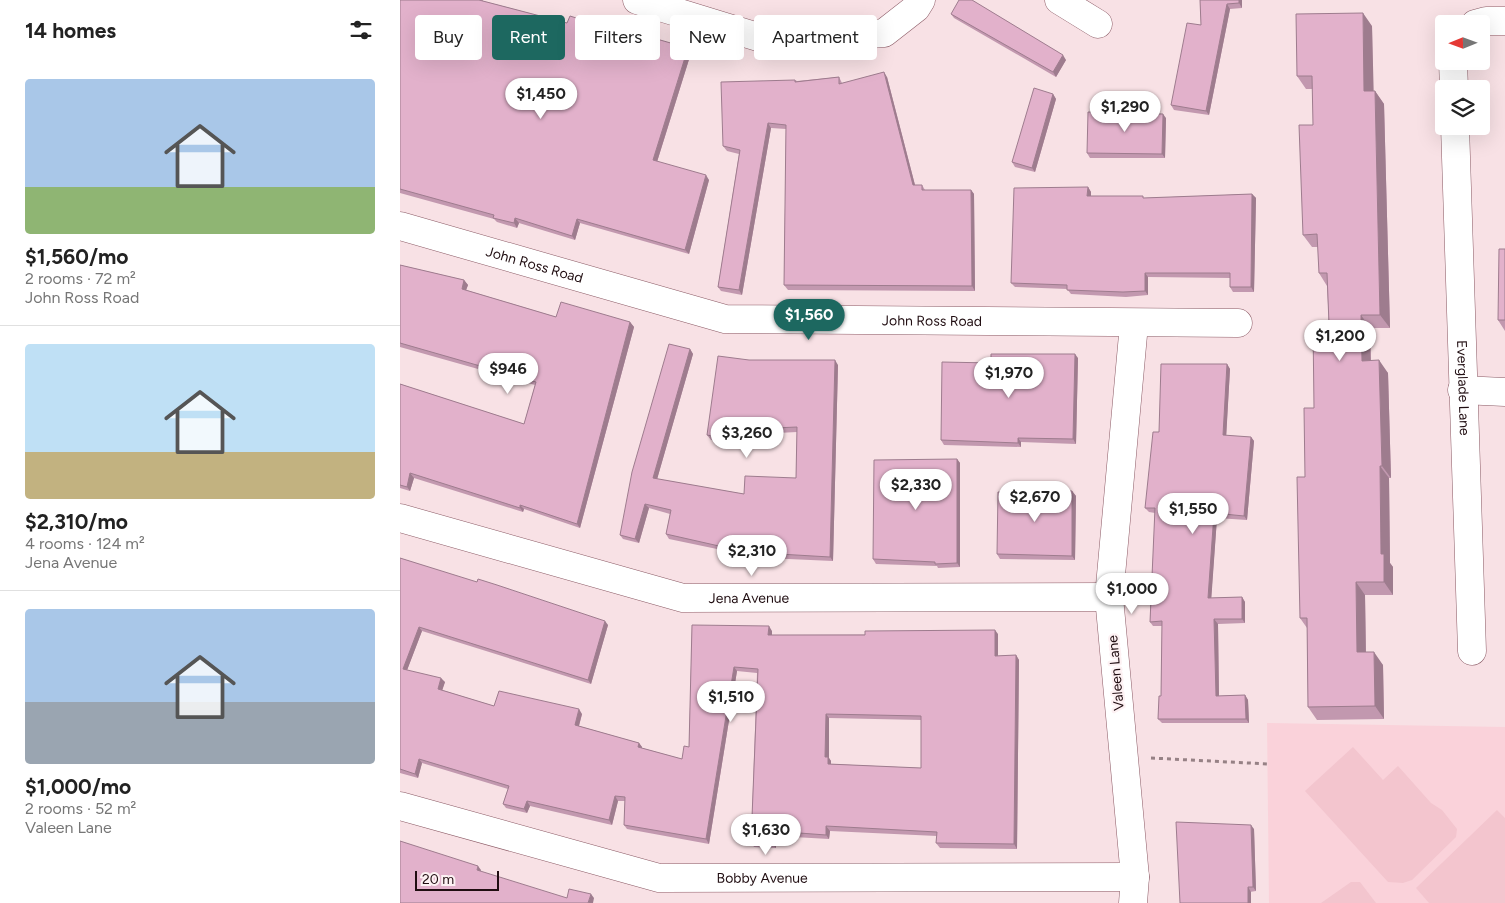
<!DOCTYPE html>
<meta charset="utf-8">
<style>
:root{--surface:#fff;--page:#f6f6f6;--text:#222;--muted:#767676;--line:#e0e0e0;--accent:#1d6860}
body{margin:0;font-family:Figtree,sans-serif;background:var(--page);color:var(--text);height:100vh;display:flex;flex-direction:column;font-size:19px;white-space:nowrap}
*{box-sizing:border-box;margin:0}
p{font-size:16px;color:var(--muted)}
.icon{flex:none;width:28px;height:28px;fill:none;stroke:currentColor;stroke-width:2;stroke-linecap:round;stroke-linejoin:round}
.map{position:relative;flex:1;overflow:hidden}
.sheet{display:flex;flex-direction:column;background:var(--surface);width:400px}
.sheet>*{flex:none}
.banner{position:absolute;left:15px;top:15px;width:475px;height:45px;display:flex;gap:10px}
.needle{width:32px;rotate:269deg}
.fabs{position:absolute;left:1035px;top:15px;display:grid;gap:10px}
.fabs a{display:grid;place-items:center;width:55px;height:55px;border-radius:5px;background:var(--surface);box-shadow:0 5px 20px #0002;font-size:25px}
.scale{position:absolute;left:15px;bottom:12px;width:84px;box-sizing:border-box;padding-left:5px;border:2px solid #200d11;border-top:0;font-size:14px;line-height:18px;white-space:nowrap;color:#200d11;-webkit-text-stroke:4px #fdf1f3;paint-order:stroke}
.price{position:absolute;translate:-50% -42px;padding:0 11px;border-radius:18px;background:#fff;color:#222;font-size:16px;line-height:32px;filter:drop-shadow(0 1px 2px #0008)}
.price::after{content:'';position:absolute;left:50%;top:30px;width:15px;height:11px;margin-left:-8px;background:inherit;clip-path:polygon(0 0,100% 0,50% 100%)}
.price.on{background:var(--accent);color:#fff}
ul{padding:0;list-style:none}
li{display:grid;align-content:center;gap:10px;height:265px;padding:0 25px}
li+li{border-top:1px solid var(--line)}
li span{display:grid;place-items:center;height:155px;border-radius:5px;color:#555}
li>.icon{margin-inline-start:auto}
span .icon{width:90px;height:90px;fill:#fffc;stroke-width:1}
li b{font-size:21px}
h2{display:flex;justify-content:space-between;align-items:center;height:60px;padding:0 25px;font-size:21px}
.chip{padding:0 18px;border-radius:5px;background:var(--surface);box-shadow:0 5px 20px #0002;font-size:18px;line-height:45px}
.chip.on{background:var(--accent);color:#fff}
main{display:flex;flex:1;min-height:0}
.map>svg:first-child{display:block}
.built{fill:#fad2da}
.green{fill:#f3c5ce}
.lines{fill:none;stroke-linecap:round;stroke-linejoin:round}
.street-casing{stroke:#8b5a65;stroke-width:29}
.path{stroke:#968185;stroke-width:3;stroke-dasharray:4 4;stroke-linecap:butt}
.street{stroke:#fff;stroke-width:28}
.wall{fill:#c298af;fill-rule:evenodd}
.shaded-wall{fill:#9e7c8e}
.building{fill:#e2b1cb;stroke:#9e7c8e;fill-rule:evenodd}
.labels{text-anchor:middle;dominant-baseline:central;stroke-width:4.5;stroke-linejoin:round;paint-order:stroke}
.street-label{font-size:14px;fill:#200d11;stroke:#fdf1f3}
</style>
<main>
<section class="sheet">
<h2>14 homes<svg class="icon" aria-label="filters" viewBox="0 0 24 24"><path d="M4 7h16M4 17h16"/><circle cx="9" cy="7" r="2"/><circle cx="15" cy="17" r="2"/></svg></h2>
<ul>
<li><span style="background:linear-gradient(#a9c7e8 70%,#8fb573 0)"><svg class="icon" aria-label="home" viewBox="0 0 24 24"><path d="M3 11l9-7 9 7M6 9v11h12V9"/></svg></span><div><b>$1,560/mo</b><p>2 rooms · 72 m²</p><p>John Ross Road</p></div></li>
<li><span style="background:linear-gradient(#bfe0f5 70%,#c2b280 0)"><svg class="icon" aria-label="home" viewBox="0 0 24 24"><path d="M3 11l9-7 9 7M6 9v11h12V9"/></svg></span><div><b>$2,310/mo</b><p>4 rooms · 124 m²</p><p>Jena Avenue</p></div></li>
<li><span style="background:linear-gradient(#a9c7e8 60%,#9aa5b1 0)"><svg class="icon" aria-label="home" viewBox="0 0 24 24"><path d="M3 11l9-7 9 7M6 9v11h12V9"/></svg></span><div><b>$1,000/mo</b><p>2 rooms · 52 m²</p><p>Valeen Lane</p></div></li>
</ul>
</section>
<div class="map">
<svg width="1105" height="903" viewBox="0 0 1105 903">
<rect width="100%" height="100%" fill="#f8e1e5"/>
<path class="built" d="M867,723L1105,727V903H869Z"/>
<path class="green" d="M953,747L983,780L998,766L1031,803L1042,810L1057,829L1056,837L1012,880L1003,883L988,882L905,791Z
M1097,810L1105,818V903H1029L1016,888Z
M951,882H960L976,903H921Z"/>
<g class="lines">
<defs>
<g id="street">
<path d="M237,0L371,41L484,33L516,8L521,0"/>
<path d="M659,0L698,24"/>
<path d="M1075,24L1086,21H1105"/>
<path d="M1053,61L1054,89"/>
<path id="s1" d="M1055,126L1072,651"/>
<path id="s2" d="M0,226L325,319L838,323"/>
<path d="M1062,390L1105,392"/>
<path id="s3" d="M0,518L283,598L709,597"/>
<path id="s4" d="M0,806L259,878L735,877"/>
<path d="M733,903L735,877L709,597L734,324"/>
</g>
</defs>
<use href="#street" class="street-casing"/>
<path class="path" d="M751,758L868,764"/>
<use href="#street" class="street"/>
</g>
<path class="wall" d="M0,0H83V1L167,23L214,30L288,48L291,53L257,162L309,180L289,254L180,223L175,240L119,223L117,228L97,222L94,219L0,193Z
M800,0H842V8L830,9L809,115L774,110L771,105L801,25Z
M551,14L666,60L656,77L554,18Z
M972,26L973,91H975L984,104L990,328H970L971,361L988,373L991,478H989L990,563L993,567V595H965L966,652L983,665L984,719L917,720L908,707L907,628L900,618L905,477L914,408L929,324L927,286L919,273L918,247H912L903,235L913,125V89H906L897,76Z
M439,77L442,83L487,77L515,185H522L525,190H571L574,194L575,291L388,290L384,285L386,129L371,128L342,295L321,291L318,287L339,154L327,151L323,146L395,80L397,81Z
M653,94L656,99L635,172L615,167L612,162Z
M766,118L765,158H690L687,153Z
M688,187L691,192V196L745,198L852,194L856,198L854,292H833L830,287V278L748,277V295L726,297L671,294L667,289L615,287L611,283Z
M1105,249V331L1098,320Z
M0,265L64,280L68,285L66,290L156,317L230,322L234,327L180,528L124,509L123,512L14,478L10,491L0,488V384L124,424L135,385L0,347Z
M290,349L293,354L257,479L344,494L396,478L397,432L333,435L332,443L311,440L307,435L349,360L438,365L433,561L366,558L365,562L344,560L341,556V554L269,539L266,534L270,514L249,508L239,543L223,539L220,535Z
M678,358L676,444L621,442V447L544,445L541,440L591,363Z
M827,364L830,369L826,436L851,437L854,441L847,520L817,518L811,598L842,597L845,602V623L818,624L819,696L845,695L848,700L849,723H762L758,719L761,696L762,626H753L750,622L755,513L749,512L745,508L759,432Z
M557,459L560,463V567L538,568L537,566L476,564L473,559Z
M672,491L676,496L675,560L600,559L597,554Z
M0,558L208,625L191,684L22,631L7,670L45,682L42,690L94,706L182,714L179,726L239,743L242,747V748L282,759L289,747L292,625L372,631V635L598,634V656L616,655L619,660L617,849L540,848L536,843L537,836L430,831L429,839L376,836V848L354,847L351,842L357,673L337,671L309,844L227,829L224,825L225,801H218L212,825L130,806L127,813L106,808L103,804L108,789L22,763L18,778L0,773ZM429,718L521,720V768L431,764V761L429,758Z
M854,829L856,891L780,903Z"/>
<path class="shaded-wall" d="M839,0H842V8L839,3Z
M827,4L830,9L809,115L806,111Z
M963,13L972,26L974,104L964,91Z
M288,48L291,53L256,165L253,160Z
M663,55L666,60L656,77L653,72Z
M484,72L487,77L516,189L513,185Z
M975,91L984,104L990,328L980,315Z
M653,94L656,99L635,172L632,168Z
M763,114L766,118L765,158L762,154Z
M368,123L371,128L342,295L339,290Z
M306,175L309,180L289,254L285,250Z
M688,187L691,192V201L687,196Z
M571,190L574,194L575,291L572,286Z
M852,194L856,198L854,292L851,287Z
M115,218L119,223L117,228L114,223Z
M177,219L180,223L175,240L172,236Z
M745,273L748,277V295L745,291Z
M64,280L68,285L65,293L62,289Z
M961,315L970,328L971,374L962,361Z
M230,322L234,327L180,528L177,524Z
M290,349L293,354L256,483L253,478Z
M675,354L678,358L676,444L673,439Z
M435,360L438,365L433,561L430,557Z
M979,360L988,373L991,478L982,466Z
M827,364L830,369L826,440L823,435Z
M329,430L333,435L332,443L328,439Z
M851,437L854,441L847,520L844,516Z
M618,438L621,442V447L618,443Z
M557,459L560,463V567L557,563Z
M980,466L989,478L990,563L993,567V595L984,582L981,554Z
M10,473L14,478L10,491L7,487Z
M672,491L676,496L675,560L672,556Z
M245,504L249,508L239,543L235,539Z
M120,505L124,509L123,512L120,508Z
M814,513L817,518L811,603L808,598Z
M362,553L366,558L365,562L362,557Z
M956,582L965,595L966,665L957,652Z
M842,597L845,602V623L842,619Z
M814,619L818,624L819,700L816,696Z
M205,621L208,625L191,684L188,680Z
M369,626L372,631V639L368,635Z
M19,627L22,631L6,673L3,669Z
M595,630L598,634V660L595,656Z
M974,652L983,665L984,719L975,706Z
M616,655L619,660L617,849L614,844Z
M334,667L337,671L309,844L306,839Z
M41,678L45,682L41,694L38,689Z
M845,695L848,700L849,723L846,719Z
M179,709L182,714L178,729L175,725Z
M426,714L429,718V758L431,761V769L428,764L425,757Z
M239,743L242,747L241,752L238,747Z
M19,759L22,763L18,778L15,774Z
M215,796L218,801L212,825L209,820Z
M127,801L130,806L127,813L124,809Z
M851,825L854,829L856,891L853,887Z
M426,826L430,831L429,839L426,835Z
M373,831L376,836V848L372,844Z
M78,866L81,870L80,875L77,870Z
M848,887L851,892V903H848Z
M191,894L194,898L193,903H188Z"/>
<path class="building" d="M0,0H79L167,23L170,16L214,30L215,27L288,48L253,160L306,175L285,250L177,219L172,236L115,218L114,223L93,218L94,215L0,189Z
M559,0H572L663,55L653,72L551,14Z
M800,0H839V3L827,4L806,111L771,105L787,23L801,25Z
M963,13L964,91H975L980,315H961L962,361L979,360L982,466H980L981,554H984V582H956L957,652H974L975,706L908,707L907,618H900L897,477H905L904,408H914L913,325L929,324L927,273H919L917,234L903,235L899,125H913L912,76H897L896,14Z
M484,72L513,185H522V190H571L572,286L384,285L386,125L368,123L339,290L318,287L340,150L323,146L321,82L395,80V82L439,77V84Z
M634,88L653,94L632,168L612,162Z
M688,112L763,114L762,154L687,153Z
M688,187L687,196H743V198L852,194L851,287H830V273H745V291L723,292L667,290V285L611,283L614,188Z
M1099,249H1105V320H1098Z
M0,265L64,280L62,289L156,317L161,302L230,322L177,524L120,505V508L10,473L7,487L0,485V384L124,424L136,382L0,343Z
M269,344L290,349L253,478L344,494L345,476L396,478L397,427L329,430L328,439L307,435L318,356L349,360H435L430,557L362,553V557L341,556V551L266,534L271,510L245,504L235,539L220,535L232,472Z
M591,354H675L673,439L618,438V443L541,440L542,362L591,363Z
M761,364H827L823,435L851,437L844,516L814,513L808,598L842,597V619H814L816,696L845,695L846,719H758L759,696H761L762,621L750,622L755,508H745L753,432H759Z
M557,459V563L535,564V562L473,559L474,460Z
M672,491V556L597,554L598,492Z
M0,558L77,582L78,579L97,585L205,621L188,680L19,627L3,669L41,678L38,689L94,706L99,691L179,709L175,725L239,743L238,747L282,759L284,746L289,747L292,625L369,626L368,635H465V631L595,630V656L616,655L614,844L536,843L537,832L426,826V835L373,831L372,844L351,842L358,669L334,667L306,839L224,825L225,797L215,796L209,820L127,801L124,809L103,804L109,786L19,759L15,774L0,769ZM426,714L521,716V768L428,764V757H425Z
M776,822L851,825L853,887H848V903H780Z
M0,841L78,866L77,870L167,898L169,889L191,894L188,903H0Z"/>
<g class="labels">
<g class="street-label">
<text stroke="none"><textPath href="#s2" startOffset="140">John Ross Road</textPath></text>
<text stroke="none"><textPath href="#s2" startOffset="545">John Ross Road</textPath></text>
<text stroke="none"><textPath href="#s1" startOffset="262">Everglade Lane</textPath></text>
<text stroke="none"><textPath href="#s3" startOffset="360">Jena Avenue</textPath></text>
<text transform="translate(716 673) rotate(-95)">Valeen Lane</text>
<text stroke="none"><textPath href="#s4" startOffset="372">Bobby Avenue</textPath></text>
</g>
</g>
</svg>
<div class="fabs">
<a><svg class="needle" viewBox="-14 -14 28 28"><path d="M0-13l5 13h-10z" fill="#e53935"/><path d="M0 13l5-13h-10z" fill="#767676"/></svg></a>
<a><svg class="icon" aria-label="layers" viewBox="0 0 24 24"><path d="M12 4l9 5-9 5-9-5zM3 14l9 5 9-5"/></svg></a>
</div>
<div class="scale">20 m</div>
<b class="price" style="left:141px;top:120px">$1,450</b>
<b class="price" style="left:725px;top:133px">$1,290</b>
<b class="price on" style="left:409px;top:341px">$1,560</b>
<b class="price" style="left:940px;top:362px">$1,200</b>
<b class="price" style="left:108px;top:395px">$946</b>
<b class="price" style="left:609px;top:399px">$1,970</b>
<b class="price" style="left:347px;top:459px">$3,260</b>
<b class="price" style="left:516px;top:511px">$2,330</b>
<b class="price" style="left:635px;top:523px">$2,670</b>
<b class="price" style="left:793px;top:535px">$1,550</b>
<b class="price" style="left:352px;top:577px">$2,310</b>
<b class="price" style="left:732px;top:615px">$1,000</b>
<b class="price" style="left:331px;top:723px">$1,510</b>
<b class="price" style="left:366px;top:856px">$1,630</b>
<div class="banner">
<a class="chip">Buy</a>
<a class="chip on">Rent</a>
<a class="chip">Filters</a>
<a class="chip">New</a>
<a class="chip">Apartment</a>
</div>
</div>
</main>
